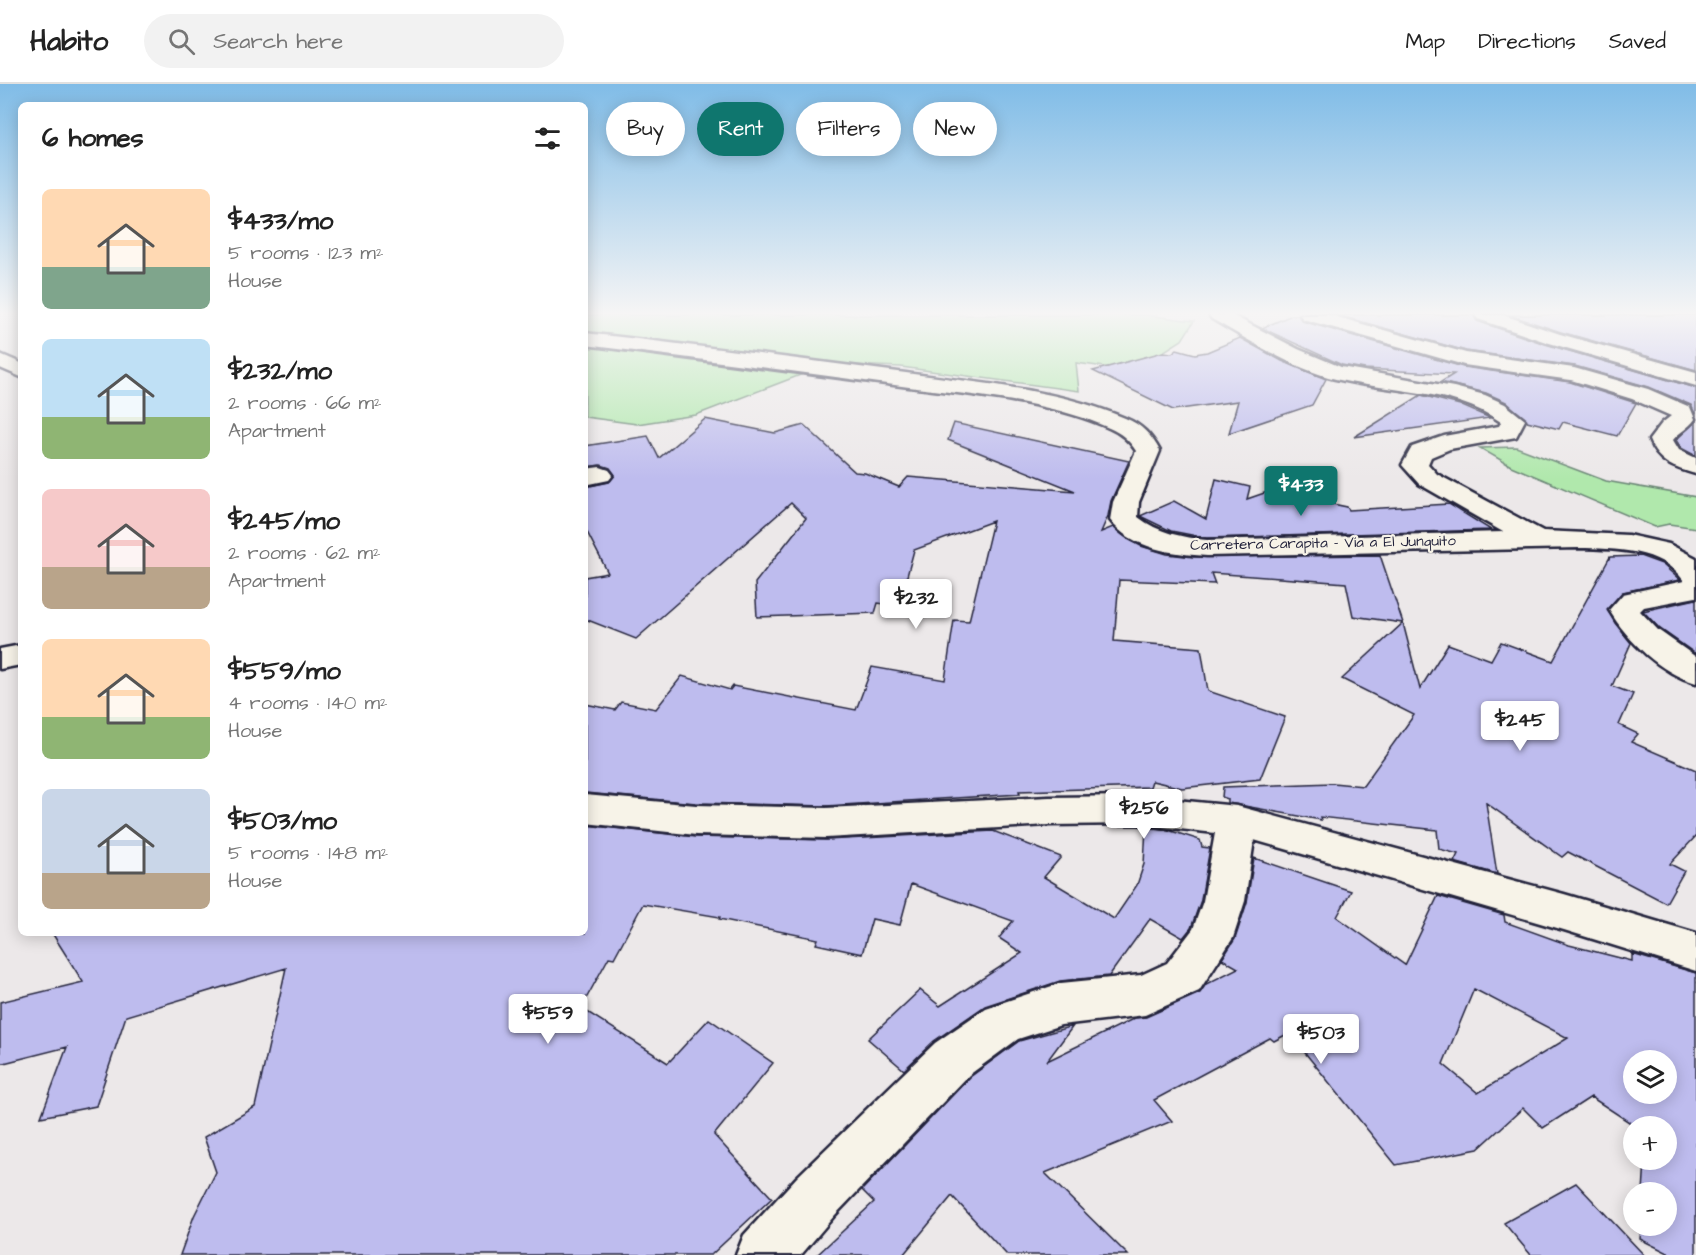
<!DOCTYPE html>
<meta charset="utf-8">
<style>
:root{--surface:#fff;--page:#f2f2f2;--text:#222;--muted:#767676;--line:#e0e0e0;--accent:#0f766e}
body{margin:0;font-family:"Architects Daughter",sans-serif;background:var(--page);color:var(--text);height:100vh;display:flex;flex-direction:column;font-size:22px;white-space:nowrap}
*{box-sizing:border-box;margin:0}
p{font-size:20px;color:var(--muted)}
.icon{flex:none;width:33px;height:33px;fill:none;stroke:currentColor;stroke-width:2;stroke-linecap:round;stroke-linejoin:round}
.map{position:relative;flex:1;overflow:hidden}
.details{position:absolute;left:18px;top:18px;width:570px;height:834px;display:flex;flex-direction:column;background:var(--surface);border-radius:9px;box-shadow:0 3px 15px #0003}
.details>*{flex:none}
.banner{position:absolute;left:606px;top:18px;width:570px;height:54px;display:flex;gap:12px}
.buttons{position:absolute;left:1623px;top:966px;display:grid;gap:12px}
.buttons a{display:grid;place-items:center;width:54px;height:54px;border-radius:50%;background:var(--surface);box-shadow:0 3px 15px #0003;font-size:30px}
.price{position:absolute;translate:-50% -51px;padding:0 14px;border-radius:6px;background:#fff;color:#222;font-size:20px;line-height:39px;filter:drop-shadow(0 2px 3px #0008)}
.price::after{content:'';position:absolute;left:50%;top:36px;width:18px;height:14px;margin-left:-9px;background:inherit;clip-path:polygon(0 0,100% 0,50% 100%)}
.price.on{background:var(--accent);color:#fff}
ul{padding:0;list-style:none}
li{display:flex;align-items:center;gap:18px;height:150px;padding:0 24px}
li span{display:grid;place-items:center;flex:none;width:168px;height:120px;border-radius:9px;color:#555}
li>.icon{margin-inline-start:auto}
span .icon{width:72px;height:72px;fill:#fffc;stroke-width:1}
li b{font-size:26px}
h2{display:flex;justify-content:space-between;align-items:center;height:72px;padding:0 24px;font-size:26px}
.chip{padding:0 21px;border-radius:27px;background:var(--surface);box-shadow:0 3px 15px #0003;font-size:21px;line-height:54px}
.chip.on{background:var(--accent);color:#fff}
header{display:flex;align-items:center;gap:36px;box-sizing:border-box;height:84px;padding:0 30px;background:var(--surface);border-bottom:2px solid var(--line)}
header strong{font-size:28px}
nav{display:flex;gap:33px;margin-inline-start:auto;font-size:21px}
.search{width:420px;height:54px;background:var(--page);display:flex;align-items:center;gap:15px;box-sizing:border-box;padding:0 21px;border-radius:33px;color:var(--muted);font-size:22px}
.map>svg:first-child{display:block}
.green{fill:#b0e8ac;stroke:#698574;stroke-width:1.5}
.building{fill:#bebcee;stroke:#22223b;stroke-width:1.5;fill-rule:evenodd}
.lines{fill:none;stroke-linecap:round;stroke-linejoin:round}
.street-casing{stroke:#22223b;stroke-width:5}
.street{fill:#f7f3e8;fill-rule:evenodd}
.labels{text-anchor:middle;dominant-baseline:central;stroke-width:4.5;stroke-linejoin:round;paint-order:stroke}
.far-street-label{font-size:15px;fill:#22223b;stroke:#f7f3e8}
</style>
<header>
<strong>Habito</strong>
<div class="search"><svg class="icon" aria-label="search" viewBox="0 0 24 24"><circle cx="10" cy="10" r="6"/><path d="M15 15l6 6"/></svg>Search here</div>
<nav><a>Map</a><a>Directions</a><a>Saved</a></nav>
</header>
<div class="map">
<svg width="1696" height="1171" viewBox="0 0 1696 1171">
<rect width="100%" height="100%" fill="#ece8e9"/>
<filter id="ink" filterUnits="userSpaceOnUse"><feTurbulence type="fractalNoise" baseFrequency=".0167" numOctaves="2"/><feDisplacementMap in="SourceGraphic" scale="12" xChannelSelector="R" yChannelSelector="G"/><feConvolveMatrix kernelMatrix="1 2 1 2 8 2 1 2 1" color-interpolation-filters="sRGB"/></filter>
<g filter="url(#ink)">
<path class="green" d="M585,231H1145L1194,237L1182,256L1133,287L1076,279L1079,307L901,283L829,280L696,331L637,340L585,333Z
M1516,363L1606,397L1696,413V444L1669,440L1655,443L1511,382L1480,364Z"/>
<path class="building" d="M1292,231H1298L1302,237L1463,283L1570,298L1636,319L1617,352L1563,338L1559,345L1527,337L1506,318L1486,309L1441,298L1454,290L1365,285L1342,281L1262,244Z
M1337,231H1473L1477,237L1545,260L1696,304V332L1691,321L1649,303L1575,282L1466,267Z
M1509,231H1696V286L1561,248Z
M1240,254L1282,277L1326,295L1312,321L1229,349L1238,317L1173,326L1093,287L1163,268L1172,269L1177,265L1195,270L1207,268Z
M1421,311L1460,321L1490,334L1354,353Z
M705,335L775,349L804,341L855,388L865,389L899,403L908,393L1075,407L948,356L954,339L1129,377L1111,417L1108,432L1101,448L1113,443L1128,455L1141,462L1167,470L1194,473L1380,471L1403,539L1353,532L1346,499L1211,489L1215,500L1119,496L1114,557L1201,564L1208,607L1285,633L1260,695L1182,704L1152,697L1150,703L1019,707L1020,710L826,722L696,719L585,709V620L615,626L621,618L656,625L682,592L730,606L733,602L856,626L872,583L945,596L954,536L969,537L993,437L914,466L899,522L878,519L875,529L757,533L755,499L806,434L791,419L636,555L585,535V493L608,489L585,444V403L609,398L615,391L610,384L601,381L585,383V362L648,352L659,374Z
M1696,337V372L1681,364L1676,356Z
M1216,395L1250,403L1247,415L1270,407L1347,423L1349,426L1449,420L1491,446L1207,454L1171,447L1140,432L1174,417L1206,435Z
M1640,472L1662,480L1680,496L1623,508L1607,525L1615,539L1631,559L1612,602L1633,610L1619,641L1638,650L1631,658L1696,686V752L1670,780L1684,787L1666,819L1568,768L1562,773L1486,719L1497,790L1454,778L1458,770L1439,765L1437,746L1320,733L1321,736L1228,719V715L1222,713L1223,703L1333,699L1363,702L1414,631L1342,595L1403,539L1420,605L1448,560L1491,576L1501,558L1553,577L1610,473Z
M1696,515V570L1659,544L1643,527Z
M585,741L696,753L826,756L993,747L1061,773L1044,793L1114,835L1137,801L1144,780L1146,743L1168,746L1200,756L1202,763L1210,764L1201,816L1191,844L1183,854L1150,835L1109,892L1060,897L985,922L934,957L904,986L868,955L920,906L940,922L1022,869L999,854L1013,837L911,800L900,841L872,835L862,870L816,860L818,855L719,835L720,833L643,820L614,874L609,873L581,924L668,979L709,935L773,979L714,1051L772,1114L711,1171H180L194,1132L216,1088L204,1053L255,1023L286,884L126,932L96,1022L41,1033L67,963L0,980V918L83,898L52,849H585Z
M1254,774L1351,807L1337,833L1405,881L1438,812L1504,831L1505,838L1569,861L1632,877V870L1696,889V1171H1672L1640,1155L1641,1142H1666V1108H1643L1645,1076H1666V1042H1635L1591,1013L1543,1044L1523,1024L1478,1065L1396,1081L1289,949L1274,957L1270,954L1154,1016L1172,1037L1045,1089L1128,1171H1007L952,1112L903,1171H817L874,1118L862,1106L970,993L1019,957L1073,942L1047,977L1135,934L1146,933L1200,909L1206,900L1238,884L1222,875L1235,855L1247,818ZM1474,905L1568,954L1478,1009L1443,980ZM1634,976H1666V1010H1634Z
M1576,1099L1644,1171H1531L1504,1139Z"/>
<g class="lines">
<defs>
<path id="street" d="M1209,231H1232L1298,265L1341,283L1454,303L1485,311L1505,320L1525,336L1516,353L1450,365L1431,373L1428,380L1437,390L1543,447L1628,451L1669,460L1696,474V513L1644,523L1640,527L1658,546L1696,573V599C1660,589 1628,557 1609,526L1623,510L1684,497C1661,464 1615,465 1579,464L1207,472C1175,470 1131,465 1110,436L1113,418L1136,367C1129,356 1121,349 1109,344C1052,318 972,311 909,303C801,288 693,274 585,261V249C692,261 799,275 906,289C979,299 1057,305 1125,334C1142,341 1151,351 1160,367L1139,418L1138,433C1159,449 1181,453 1207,456L1503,448L1419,400L1402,381L1412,363L1444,352L1499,342L1501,338C1452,303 1384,309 1328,293C1287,281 1249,256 1212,235Z
M1300,231H1330L1466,269L1574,284L1648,305L1690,323L1695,335C1689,344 1679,348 1673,356L1679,366L1696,374V390C1674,384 1658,379 1649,356L1662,339L1671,332L1632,315L1571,296L1464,281L1303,235Z
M1475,231H1503L1560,250L1696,288V302L1546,258L1478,235Z
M0,270L21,279V293L0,284Z
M600,383L609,386L613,391L609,396L585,401V385Z
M21,561V581L0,585V565Z
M585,711L696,721L826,724L1049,713L1136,712L1237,722L1564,810L1696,849V887L1564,846L1254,756L1245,817L1233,854L1199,907L1145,931L1061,941L1018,955L969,991L835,1131L801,1171H736L744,1151L797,1093L935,959L986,924L1061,899L1141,891L1167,879L1193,845L1203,817L1215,749L1136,740L1049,741L826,754L696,751L585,739Z"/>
</defs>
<use href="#street" class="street-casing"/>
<use href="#street" class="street"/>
</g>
</g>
<linearGradient id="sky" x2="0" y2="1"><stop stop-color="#80bce7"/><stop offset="0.58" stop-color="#f6f5f5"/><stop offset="1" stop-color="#f6f5f5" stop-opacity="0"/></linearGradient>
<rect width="1696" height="395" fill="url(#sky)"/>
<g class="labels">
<g class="far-street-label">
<text transform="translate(1323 459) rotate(-1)">Carretera Carapita - Vía a El Junquito</text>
</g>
</g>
</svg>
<div class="buttons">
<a><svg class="icon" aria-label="layers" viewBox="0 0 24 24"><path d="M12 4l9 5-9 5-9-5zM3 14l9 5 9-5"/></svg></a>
<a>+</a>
<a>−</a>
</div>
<b class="price on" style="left:1301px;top:433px">$433</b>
<b class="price" style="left:916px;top:546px">$232</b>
<b class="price" style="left:1520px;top:668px">$245</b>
<b class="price" style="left:1144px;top:756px">$256</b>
<b class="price" style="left:548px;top:961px">$559</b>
<b class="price" style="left:1321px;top:981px">$503</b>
<div class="banner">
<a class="chip">Buy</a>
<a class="chip on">Rent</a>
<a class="chip">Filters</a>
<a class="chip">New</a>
</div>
<section class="details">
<h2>6 homes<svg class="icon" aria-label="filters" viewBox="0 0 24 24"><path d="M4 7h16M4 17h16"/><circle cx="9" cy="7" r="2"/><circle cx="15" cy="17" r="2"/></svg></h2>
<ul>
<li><span style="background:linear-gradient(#ffd9b3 65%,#7fa58c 0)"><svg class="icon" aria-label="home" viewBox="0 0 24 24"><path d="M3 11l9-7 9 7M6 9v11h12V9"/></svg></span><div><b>$433/mo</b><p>5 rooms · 123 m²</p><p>House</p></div></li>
<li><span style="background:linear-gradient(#bfe0f5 65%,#8fb573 0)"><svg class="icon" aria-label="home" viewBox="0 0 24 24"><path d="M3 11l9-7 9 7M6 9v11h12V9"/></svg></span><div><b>$232/mo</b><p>2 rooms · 66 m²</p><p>Apartment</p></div></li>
<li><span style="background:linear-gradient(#f6c9c9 65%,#b9a48a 0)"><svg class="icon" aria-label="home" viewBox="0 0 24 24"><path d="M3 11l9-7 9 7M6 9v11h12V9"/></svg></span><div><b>$245/mo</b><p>2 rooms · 62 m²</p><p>Apartment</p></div></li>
<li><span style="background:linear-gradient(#ffd9b3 65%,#8fb573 0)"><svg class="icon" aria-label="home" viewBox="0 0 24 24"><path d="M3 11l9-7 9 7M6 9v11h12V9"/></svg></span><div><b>$559/mo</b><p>4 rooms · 140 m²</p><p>House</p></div></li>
<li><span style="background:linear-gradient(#c9d6e8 70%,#b9a48a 0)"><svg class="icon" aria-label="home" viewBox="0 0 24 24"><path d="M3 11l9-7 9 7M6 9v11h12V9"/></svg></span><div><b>$503/mo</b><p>5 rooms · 148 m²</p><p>House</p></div></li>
</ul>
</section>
</div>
